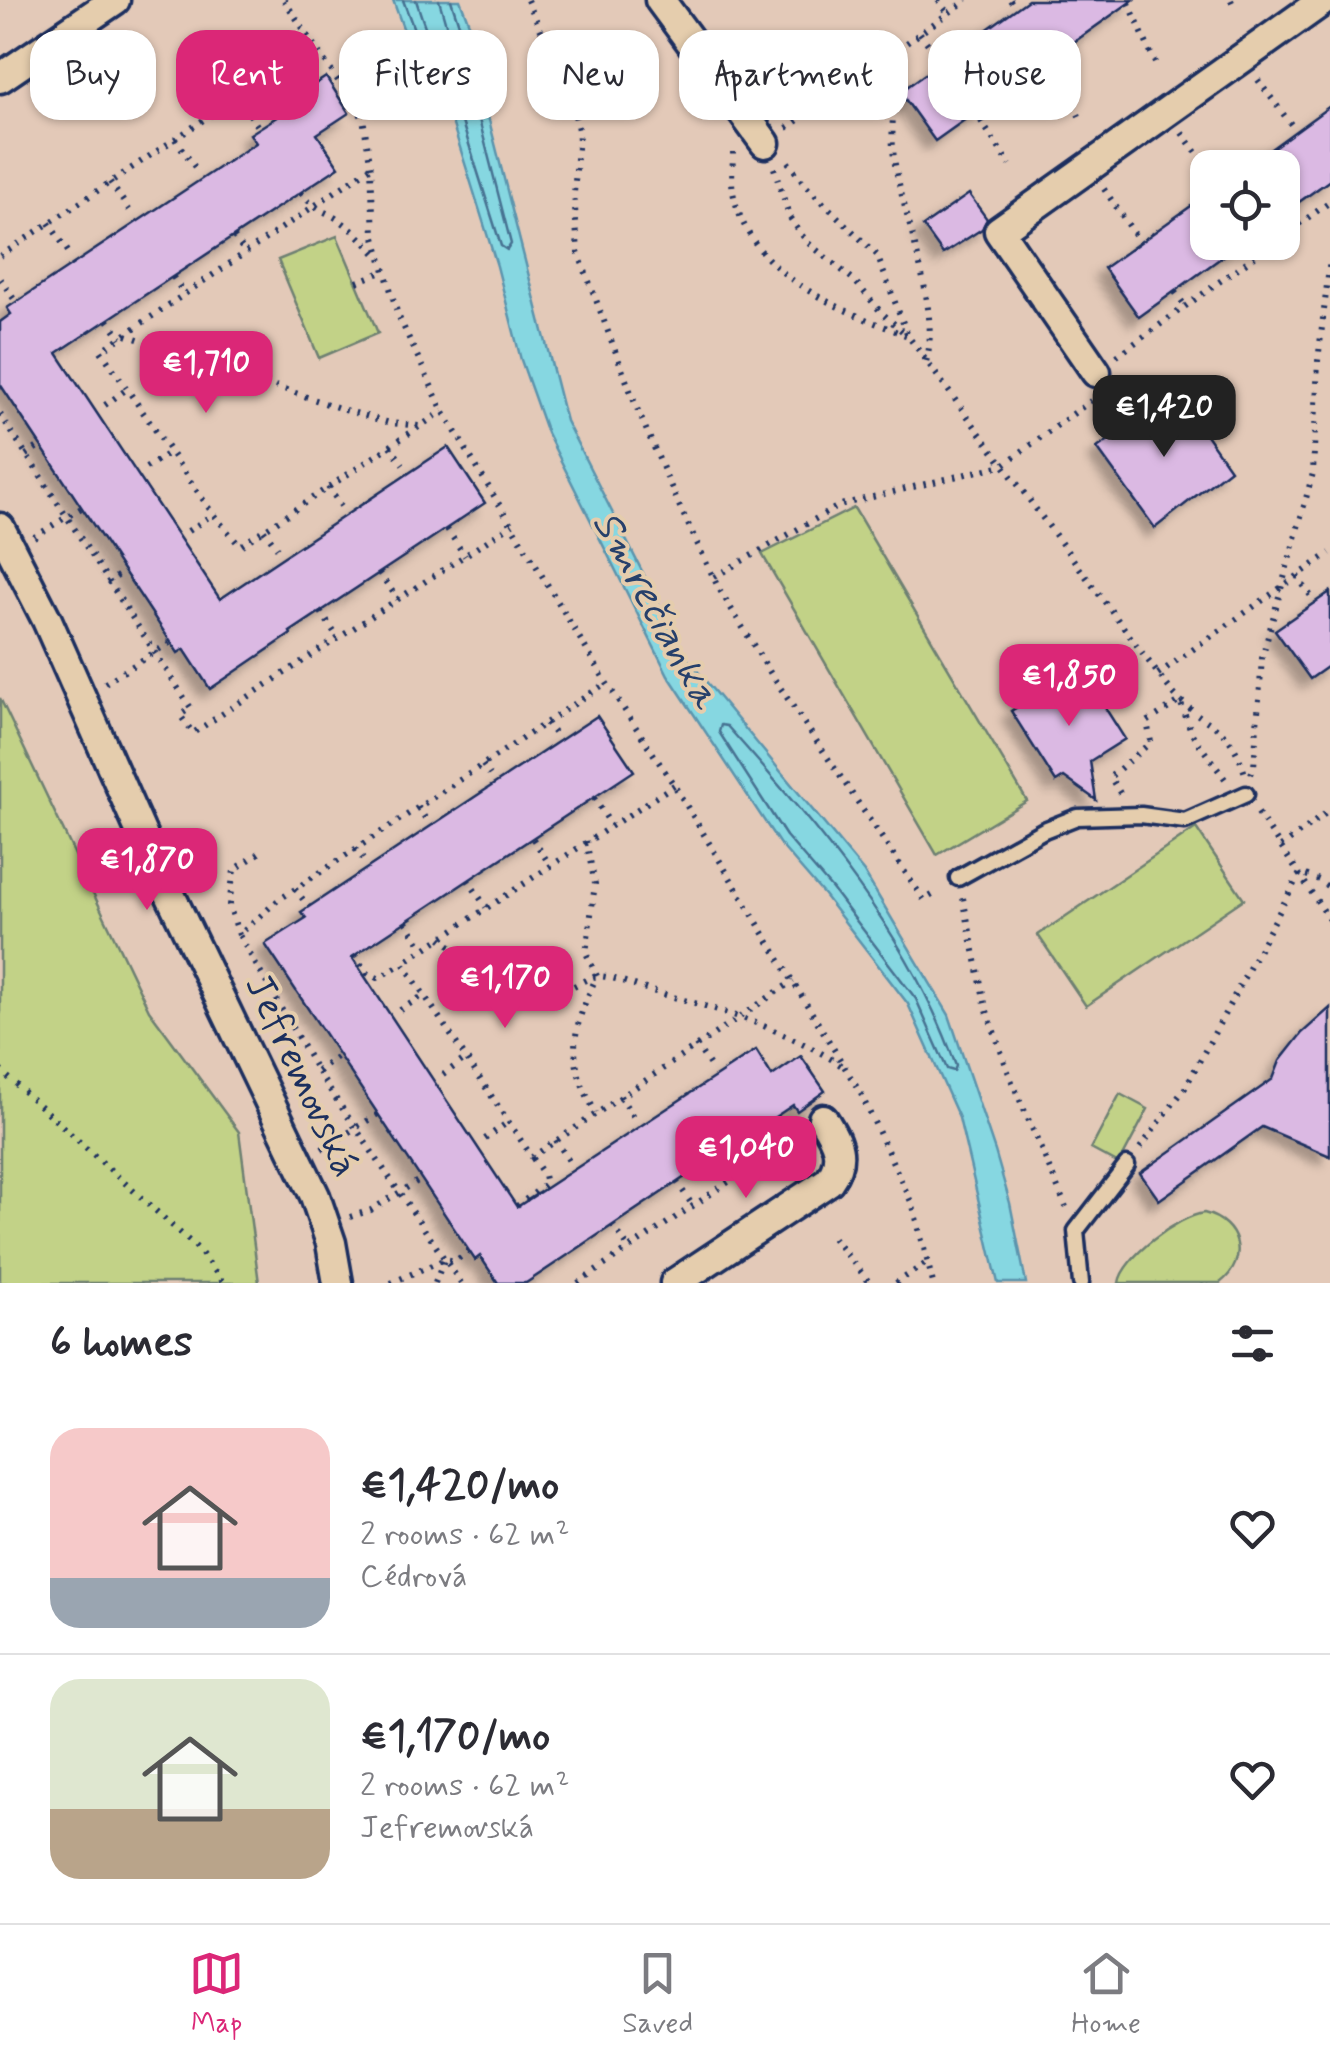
<!DOCTYPE html>
<meta charset="utf-8">
<style>
:root{--surface:#fff;--page:#f7f7f7;--text:#2b2b33;--muted:#7c7c81;--line:#e1e1e2;--accent:#db2777}
body{margin:0;font-family:Mynerve,sans-serif;background:var(--page);color:var(--text);height:100vh;display:flex;flex-direction:column;font-size:38px;white-space:nowrap}
*{box-sizing:border-box;margin:0}
p{font-size:32px;color:var(--muted)}
.icon{flex:none;width:55px;height:55px;fill:none;stroke:currentColor;stroke-width:2;stroke-linecap:round;stroke-linejoin:round}
.map{position:relative;height:1283px;overflow:hidden}
.panel{display:flex;flex-direction:column;background:var(--surface);flex:1}
.panel>*{flex:none}
.top-card{position:absolute;left:30px;top:30px;width:1270px;height:90px;display:flex;gap:20px}
.fabs{position:absolute;left:1190px;top:150px;display:grid;gap:20px}
.fabs a{display:grid;place-items:center;width:110px;height:110px;border-radius:20px;background:var(--surface);box-shadow:0 2px 8px #0004;font-size:50px}
.price{position:absolute;translate:-50% -85px;padding:0 22px;border-radius:20px;background:var(--accent);color:#fff;font-size:32px;line-height:65px;filter:drop-shadow(0 2px 5px #0008)}
.price::after{content:'';position:absolute;left:50%;top:60px;width:30px;height:22px;margin-left:-15px;background:inherit;clip-path:polygon(0 0,100% 0,50% 100%)}
.price.active{background:#222;color:#fff}
ul{padding:0;list-style:none}
li{display:flex;align-items:center;gap:30px;height:250px;padding:0 50px}
li+li{border-top:2px solid var(--line)}
li span{display:grid;place-items:center;flex:none;width:280px;height:200px;border-radius:30px;color:#555}
li>.icon{margin-inline-start:auto}
span .icon{width:120px;height:120px;fill:#fffc;stroke-width:1}
li b{font-size:42px}
h2{display:flex;justify-content:space-between;align-items:center;height:120px;padding:0 50px;font-size:42px}
.pill{padding:0 35px;border-radius:30px;background:var(--surface);box-shadow:0 2px 8px #0004;font-size:35px;line-height:90px}
.pill.active{background:var(--accent);color:#fff}
.tabs{display:flex;justify-content:space-around;align-items:center;height:140px;border-top:2px solid var(--line);background:var(--surface);font-size:28px;color:var(--muted)}
.tabs a{display:grid;justify-items:center;gap:5px}
.tabs .active{color:var(--accent)}
.map>svg:first-child{display:block}
.green{fill:#c2d287;stroke:#6e8072;stroke-width:2.5}
.water{fill:#86d7e1;stroke:#5b94ad;stroke-width:2.5}
.lines{fill:none;stroke-linecap:round;stroke-linejoin:round}
.shore{stroke:#467292;stroke-width:2.5}
.building{fill:#dbb9e3;stroke:#1b2f5e;stroke-width:2.5;filter:url(#shadow)}
.lane-casing{stroke:#1b2f5e;stroke-width:21}
.street-casing{stroke:#1b2f5e;stroke-width:35}
.path{stroke:#1b2f5e;stroke-width:6;stroke-dasharray:2.5 8;stroke-linecap:butt}
.lane{stroke:#e5cdad;stroke-width:14}
.street{stroke:#e5cdad;stroke-width:28}
.labels{text-anchor:middle;dominant-baseline:central;stroke-width:8;stroke-linejoin:round;paint-order:stroke}
.street-label{font-size:40px;fill:#1b2f5e;stroke:#e5cdad}
.water-label{font-size:42px;font-style:italic;fill:#26406b;stroke:#e5cdad}
</style>
<div class="map">
<svg width="1330" height="1283" viewBox="0 0 1330 1283">
<defs>
<filter id="shadow"><feDropShadow dx="-9" dy="9" stdDeviation="5" flood-color="#0004"/></filter>
</defs>
<rect width="100%" height="100%" fill="#e3c9b8"/>
<filter id="ink" filterUnits="userSpaceOnUse"><feTurbulence type="fractalNoise" baseFrequency=".01" numOctaves="2"/><feDisplacementMap in="SourceGraphic" scale="20" xChannelSelector="R" yChannelSelector="G"/><feConvolveMatrix kernelMatrix="1 2 1 2 8 2 1 2 1" color-interpolation-filters="sRGB"/></filter>
<g filter="url(#ink)">
<path class="green" d="M337,236L378,333L319,358L278,260Z
M854,508L1027,801L937,855L762,554Z
M0,698L149,1010L239,1132L259,1283H0Z
M1196,828L1244,899L1086,1006L1038,935Z
M1120,1094L1148,1109L1119,1164L1091,1149Z
M1204,1213C1240,1222 1250,1260 1220,1283H1119C1122,1258 1179,1216 1204,1213Z"/>
<path class="water" d="M393,0H460C471,28 482,55 480,85L566,421L685,656L864,872L949,1015L995,1151L1010,1203L1026,1283H998L959,1118L908,1004L824,895L779,843L668,675L547,433L521,360L497,266L447,106L413,56Z"/>
<g class="lines">
<path class="shore" d="M403,0L422,51L456,103L501,246L507,250L511,244L471,88V70L464,40L451,0
M416,0C424,24 432,55 453,69L457,63L439,0
M721,725L727,726C818,828 910,935 956,1066L954,1071L947,1069L916,999L832,889L786,836L719,732Z"/>
</g>
<path class="building" d="M1028,0H1133L935,141L900,92Z
M326,77L349,113L317,134L339,167L57,353L220,599L448,447L485,503L290,632L291,634L210,689L184,649L178,653L0,384V322L11,314L7,308L256,143L250,134L300,102L297,96Z
M1330,106V180L1282,214V168H1245Z
M969,194L987,219L982,229L943,254L923,226Z
M1208,194V242H1243L1139,317L1104,268Z
M1177,393L1230,469L1155,528L1097,448Z
M1330,592V665L1310,679L1275,630Z
M1080,668L1125,739L1090,761L1096,800L1064,777L1056,782L1011,711Z
M597,716L634,771L352,957L517,1207L756,1050L772,1076L801,1056L825,1091L797,1111L793,1105L526,1283H498L480,1256L475,1260L265,944L306,918L301,912Z
M1330,1008V1156L1262,1127L1159,1200L1140,1173L1273,1079L1280,1061L1302,1033Z"/>
<g class="lines">
<defs>
<path id="lane" d="M958,878L1044,830L1077,817L1141,815L1185,821L1246,794
M1081,1283L1076,1231L1127,1165"/>
<path id="street" d="M660,0L765,143
M0,78L115,0
M1096,372L999,231L1324,0
M0,528L47,620L151,855L315,1196L331,1243L338,1283
M675,1283L829,1181C846,1157 837,1141 823,1119"/>
</defs>
<use href="#lane" class="lane-casing"/>
<use href="#street" class="street-casing"/>
<path class="path" d="M284,0L363,118L371,168L374,234L398,315L443,411L606,682L674,785L861,1094L913,1206L933,1283
M527,0L571,95L579,135L574,193L578,252L636,406L678,503L718,587L771,674L924,900L939,891
M938,0L948,13
M1010,0L1016,8
M1231,0L1234,7
M1129,3L1155,63
M920,33L941,62
M1052,57L1079,116
M876,65L895,89C893,112 891,135 894,158C902,214 942,310 926,362
M1258,80L1296,131
M238,97L259,128
M975,112L1010,165
M787,128L967,0
M1182,133L1208,169
M175,139L197,170
M733,152C733,165 731,180 733,192C750,277 837,308 908,336
M788,162L807,187L877,255L908,336L1158,674C1165,682 1171,692 1179,699C1212,731 1229,723 1245,774
M370,168L101,351L213,514L240,546L443,411
M774,168L790,218L807,242L854,280L880,311L902,331
M1329,181H1330
M110,182L132,214
M1104,189L1140,242
M301,192C315,212 324,209 342,222C356,232 367,244 379,257
M49,223L69,253
M1282,236L1330,202
M234,237L246,253
M0,256L314,46
M173,277L184,294
M0,279L16,302
M357,282L385,271
M1175,292L1186,307
M108,320L121,338
M126,335L345,410L390,423L419,426
M1117,356L1274,242
M1111,393L1134,422
M105,405L127,389
M0,414L191,708L180,715L193,733L513,524
M390,446L403,464
M26,455L41,445
M146,468L170,452
M328,487L341,506
M447,529L465,556
M264,530L277,548
M188,531L213,514
M34,537L83,507
M379,573L398,599
M1297,576L1315,602
M714,577L840,505L1003,465L1092,400
M107,583L125,571
M321,612L338,638
M1158,674L1330,553
M105,683L171,642
M546,723L554,733
M483,765L490,775
M1251,774L1254,767L1262,658L1313,473L1318,361L1330,259
M674,785L403,963L532,1157L793,981
M1120,793L1110,777L1151,742L1147,722L1180,701L1192,734L1225,779
M594,798L611,825
M418,807L425,818
M1258,813L1330,920
M533,839L550,865
M586,841L595,884L586,953L597,976C571,1031 565,1058 596,1113
M1281,847L1330,810
M355,849L363,859
M468,880L486,907
M295,889L309,907
M963,898L986,1008L1010,1077L1066,1207
M406,922L423,948
M239,935L229,905L234,870L261,852
M441,938C469,961 526,997 565,989C576,987 588,976 600,976C619,978 640,988 659,993C723,1011 785,1028 842,1066
M355,955L367,973L378,978L403,963
M400,1010L424,995
M696,1045L711,1067
M0,1070L198,1249L224,1283
M317,1071L339,1055
M443,1075L466,1058
M620,1096L634,1118
M752,1132L768,1155
M485,1139L508,1122
M556,1140L569,1161
M1140,1148L1185,1088L1300,873L1319,880L1330,888
M322,1149L378,1114
M677,1182L693,1206
M517,1206L546,1184L544,1175L532,1157
M350,1217L371,1210L421,1179
M613,1225L629,1248
M833,1238L870,1283
M391,1283L445,1259L455,1261L469,1251
M435,1283L444,1260
M461,1283L317,1071L239,935L277,901L606,683
M578,1283L797,1136
M896,1283L928,1262"/>
<use href="#lane" class="lane"/>
<use href="#street" class="street"/>
</g>
</g>
<g class="labels">
<g class="street-label">
<text transform="translate(301 1076) rotate(65)">Jefremovská</text>
</g>
<g class="water-label">
<text transform="translate(655 610) rotate(61)">Smrečianka</text>
</g>
</g>
</svg>
<div class="fabs">
<a><svg class="icon" aria-label="locate" viewBox="0 0 24 24"><circle cx="12" cy="12" r="6"/><path d="M12 2v4M12 18v4M2 12h4M18 12h4"/></svg></a>
</div>
<b class="price" style="left:206px;top:416px">€1,710</b>
<b class="price active" style="left:1164px;top:460px">€1,420</b>
<b class="price" style="left:1069px;top:729px">€1,850</b>
<b class="price" style="left:147px;top:913px">€1,870</b>
<b class="price" style="left:505px;top:1031px">€1,170</b>
<b class="price" style="left:746px;top:1201px">€1,040</b>
<div class="top-card">
<a class="pill">Buy</a>
<a class="pill active">Rent</a>
<a class="pill">Filters</a>
<a class="pill">New</a>
<a class="pill">Apartment</a>
<a class="pill">House</a>
</div>
</div>
<section class="panel">
<h2>6 homes<svg class="icon" aria-label="filters" viewBox="0 0 24 24"><path d="M4 7h16M4 17h16"/><circle cx="9" cy="7" r="2"/><circle cx="15" cy="17" r="2"/></svg></h2>
<ul>
<li><span style="background:linear-gradient(#f6c9c9 75%,#9aa5b1 0)"><svg class="icon" aria-label="home" viewBox="0 0 24 24"><path d="M3 11l9-7 9 7M6 9v11h12V9"/></svg></span><div><b>€1,420/mo</b><p>2 rooms · 62 m²</p><p>Cédrová</p></div><svg class="icon" aria-label="heart" viewBox="0 0 24 24"><path d="M12 20l-8-8c-3-5 5-10 8-4 3-6 11-1 8 4z"/></svg></li>
<li><span style="background:linear-gradient(#dfe7d0 65%,#b9a48a 0)"><svg class="icon" aria-label="home" viewBox="0 0 24 24"><path d="M3 11l9-7 9 7M6 9v11h12V9"/></svg></span><div><b>€1,170/mo</b><p>2 rooms · 62 m²</p><p>Jefremovská</p></div><svg class="icon" aria-label="heart" viewBox="0 0 24 24"><path d="M12 20l-8-8c-3-5 5-10 8-4 3-6 11-1 8 4z"/></svg></li>
</ul>
</section>
<nav class="tabs">
<a class="active"><svg class="icon" aria-label="map" viewBox="0 0 24 24"><path d="M3 6l6-2 6 2 6-2v14l-6 2-6-2-6 2zM9 4v14M15 6v14"/></svg>Map</a>
<a><svg class="icon" aria-label="saved" viewBox="0 0 24 24"><path d="M7 4h10v16l-5-4-5 4z"/></svg>Saved</a>
<a><svg class="icon" aria-label="home" viewBox="0 0 24 24"><path d="M3 11l9-7 9 7M6 9v11h12V9"/></svg>Home</a>
</nav>
